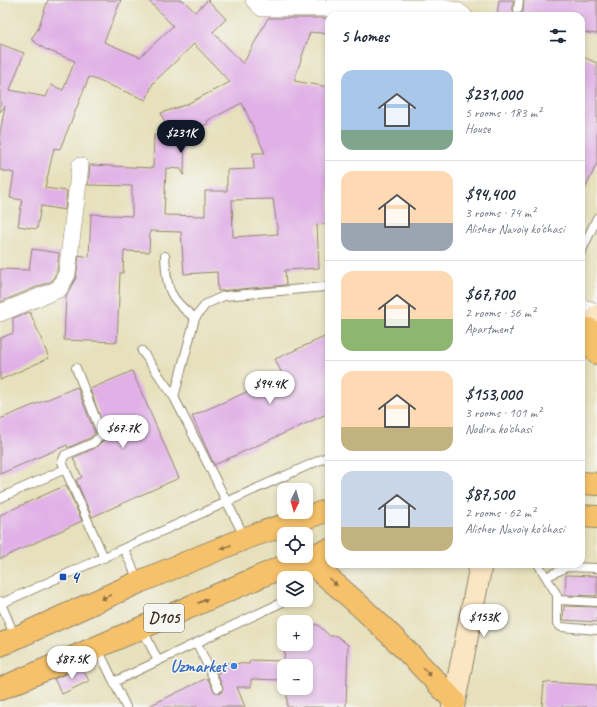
<!DOCTYPE html>
<meta charset="utf-8">
<style>
:root{--surface:#fff;--page:#f2f2f3;--text:#1f2937;--muted:#747a83;--line:#e0e1e3;--accent:#111827}
body{margin:0;font-family:Caveat,sans-serif;background:var(--page);color:var(--text);height:100vh;display:flex;flex-direction:column;font-size:15px;white-space:nowrap}
*{box-sizing:border-box;margin:0}
p{font-size:13px;color:var(--muted)}
.icon{flex:none;width:22px;height:22px;fill:none;stroke:currentColor;stroke-width:2;stroke-linecap:round;stroke-linejoin:round}
.map{position:relative;flex:1;overflow:hidden}
.side{position:absolute;left:325px;top:12px;width:260px;height:556px;display:flex;flex-direction:column;background:var(--surface);border-radius:12px;box-shadow:0 2px 6px #0003}
.side>*{flex:none}
.needle{width:26px;rotate:185deg}
.tools{position:absolute;left:277px;top:483px;display:grid;gap:8px}
.tools a{display:grid;place-items:center;width:36px;height:36px;border-radius:8px;background:var(--surface);box-shadow:0 2px 6px #0003;font-size:20px}
.price{position:absolute;translate:-50% -34px;padding:0 9px;border-radius:14px;background:#fff;color:#222;font-size:13px;line-height:26px;filter:drop-shadow(0 1px 2px #0008)}
.price::after{content:'';position:absolute;left:50%;top:24px;width:12px;height:9px;margin-left:-6px;background:inherit;clip-path:polygon(0 0,100% 0,50% 100%)}
.price.active{background:var(--accent);color:#fff}
ul{padding:0;list-style:none}
li{display:flex;align-items:center;gap:12px;height:100px;padding:0 16px}
li+li{border-top:1px solid var(--line)}
li span{display:grid;place-items:center;flex:none;width:112px;height:80px;border-radius:12px;color:#555}
li>.icon{margin-inline-start:auto}
span .icon{width:48px;height:48px;fill:#fffc;stroke-width:1}
li b{font-size:17px}
h2{display:flex;justify-content:space-between;align-items:center;height:48px;padding:0 16px;font-size:17px}
.map>svg:first-child{display:block}
.building{fill:#e0b0e6;fill-rule:evenodd}
.lines{fill:none;stroke-linecap:round;stroke-linejoin:round}
.service-casing{stroke:#90856c;stroke-width:10}
.minor-casing{stroke:#90856c;stroke-width:18}
.secondary-casing{stroke:#90856c;stroke-width:24}
.primary-casing{stroke:#90856c;stroke-width:24}
.service{stroke:#fff;stroke-width:8}
.minor{stroke:#fff;stroke-width:17}
.secondary{stroke:#fbe6c4;stroke-width:22}
.primary{stroke:#f5c16b;stroke-width:22}
.oneway{fill:#8f6e41}
.transit-dot{fill:#1a4fb4;stroke:#f6f6f2;stroke-width:1.5}
.shop-dot{fill:#3f7fe0;stroke:#f6f6f2;stroke-width:1.5}
.labels{text-anchor:middle;dominant-baseline:central;stroke-width:3;stroke-linejoin:round;paint-order:stroke}
.shield{fill:#f6f6f2;stroke:#73675e;stroke-width:1}
.shield-label{font-size:16px;font-weight:bold;fill:#3b2a1e}
.transit-label{font-size:17px;font-weight:bold;fill:#164399;stroke:#f6f6f2;text-anchor:start}
.shop-label{font-size:17px;font-weight:bold;fill:#366cbe;stroke:#f6f6f2;text-anchor:end}
</style>
<div class="map">
<svg width="597" height="707" viewBox="0 0 597 707">
<rect width="100%" height="100%" fill="#f6f6f2"/>
<filter id="ink" filterUnits="userSpaceOnUse"><feTurbulence type="fractalNoise" baseFrequency=".025" numOctaves="2"/><feDisplacementMap in="SourceGraphic" scale="8" xChannelSelector="R" yChannelSelector="G"/><feConvolveMatrix kernelMatrix="1 2 1 2 8 2 1 2 1" color-interpolation-filters="sRGB"/></filter>
<filter id="wash" filterUnits="userSpaceOnUse"><feTurbulence type="fractalNoise" baseFrequency=".012" numOctaves="4" result="noise"/><feDisplacementMap in="SourceGraphic" scale="16" xChannelSelector="R" yChannelSelector="G"/><feGaussianBlur stdDeviation="0.9" result="paint"/><feColorMatrix in="noise" values="0 0 0 0 0 0 0 0 0 0 0 0 0 0 0 0 0 1.4 0 .05"/><feComposite in="paint" operator="in"/></filter>
<g filter="url(#wash)">
<rect width="100%" height="100%" fill="#e6e0bb"/>
<g id="blocks">
<path class="building" d="M48,0H121L104,42L140,57L173,26L148,0H183L195,12L208,0L226,19L213,32L243,64L268,18H329V34L310,32L294,81L329,87V223L317,225L319,268L285,270L286,285L218,291L217,272L184,274L181,232L150,231L149,252L124,251L123,273H120L117,342L64,340L66,296L76,278L79,255L89,257L91,214L132,216V186L88,185L90,165L153,168L154,135H169L161,113L185,105L230,82L194,44L153,83L146,100L89,77L60,149L54,148L45,188L67,191L65,210L41,206L37,229L18,226L22,200L10,198L14,173L0,170V132L5,106L0,112V44L24,53L10,90L46,97L51,85L63,90L75,61L45,49L31,39L38,29ZM242,103L265,153H253L254,169L227,170V191H205V216L164,215L166,168L181,169L184,175L185,132L208,124L207,121ZM273,199L278,234L233,237L232,200Z
M499,0H513V11L518,14L523,12L524,0H597V34L581,32V16H497Z
M581,56L597,63V163L581,198Z
M32,249L59,253L57,271L52,281L0,302V269L29,270Z
M30,312L49,358L0,380V338L13,333V318Z
M329,335V413L214,465L192,416L283,376L275,359Z
M132,371L179,478L92,517L76,480L82,477L73,458L95,448L107,437L90,389Z
M77,387L95,433L90,438L68,448L67,445L0,474V419Z
M66,485L82,521L0,559V515Z
M566,575L597,576V596L565,595Z
M564,606L597,607V622L563,620Z
M306,622L318,625L330,636H337L348,645L346,707H287V688H306V666H284V680L251,679V687H237L245,707H147L207,678L215,692L221,693L223,688L217,673L220,672L218,667H224V663L249,664L250,660L284,661L285,644H306Z
M82,667L89,681L62,694L54,679Z
M544,682L597,685V707H542Z"/>
</g>
</g>
<g filter="url(#ink)">
<use href="#blocks" fill-opacity="0" stroke="#90856c" stroke-width="1"/>
<g class="lines">
<defs>
<path id="service" d="M518,9L519,0
M581,252L597,218
M165,256C167,289 168,298 195,318
M142,351L174,397L245,538
M76,368L102,435L93,443L65,455L62,462L104,558
M174,397L195,318L206,304L224,296L324,287
M0,498L65,469
M124,549L139,582
M538,564L557,595V623L561,627L597,630
M546,577L567,567L597,568
M558,600L597,602
M0,601L15,637
M0,604L329,456
M142,628L158,661L287,600
M197,643L218,688
M97,647L126,707
M114,682L158,661"/>
<path id="minor" d="M254,0L262,8H443L457,11L464,16
M581,307L597,312
M0,313L59,289L67,274L80,166"/>
<path id="secondary" d="M581,343L597,316
M453,707L481,564"/>
<path id="primary" d="M589,329L597,353
M581,483L597,484
M581,516L597,517
M303,558C358,600 407,650 454,701
M0,645L139,582L246,538L329,510
M0,689L303,558L329,550"/>
</defs>
<use href="#service" class="service-casing"/>
<use href="#minor" class="minor-casing"/>
<use href="#secondary" class="secondary-casing"/>
<use href="#primary" class="primary-casing"/>
<use href="#service" class="service"/>
<use href="#minor" class="minor"/>
<use href="#secondary" class="secondary"/>
<use href="#primary" class="primary"/>
</g>
<defs><path id="oneway-solid" d="M-6-.8H1V-3.2L6.5 0L1 3.2V.8H-6Z"/></defs>
<g class="oneway">
<use href="#oneway-solid" transform="translate(226 547) rotate(158)"/>
<use href="#oneway-solid" transform="translate(333 582) rotate(42)"/>
<use href="#oneway-solid" transform="translate(106 597) rotate(156)"/>
<use href="#oneway-solid" transform="translate(203 601) rotate(-23)"/>
<use href="#oneway-solid" transform="translate(427 672) rotate(47)"/>
</g>
</g>
<rect class="transit-dot" x="59" y="573" width="8" height="8" rx="2"/>
<circle class="shop-dot" cx="234" cy="666" r="4"/>
<g class="labels">
<rect class="shield" x="144" y="604" width="40" height="28" rx="3"/>
<g class="shield-label">
<text x="164" y="618">D105</text>
</g>
<g class="transit-label">
<text x="71" y="577">4</text>
</g>
<g class="shop-label">
<text x="226" y="666">Uzmarket</text>
</g>
</g>
</svg>
<div class="tools">
<a><svg class="needle" viewBox="-14 -14 28 28"><path d="M0-13l5 13h-10z" fill="#e53935"/><path d="M0 13l5-13h-10z" fill="#747a83"/></svg></a>
<a><svg class="icon" aria-label="locate" viewBox="0 0 24 24"><circle cx="12" cy="12" r="6"/><path d="M12 2v4M12 18v4M2 12h4M18 12h4"/></svg></a>
<a><svg class="icon" aria-label="layers" viewBox="0 0 24 24"><path d="M12 4l9 5-9 5-9-5zM3 14l9 5 9-5"/></svg></a>
<a>+</a>
<a>−</a>
</div>
<b class="price active" style="left:181px;top:154px">$231K</b>
<b class="price" style="left:270px;top:405px">$94.4K</b>
<b class="price" style="left:123px;top:449px">$67.7K</b>
<b class="price" style="left:484px;top:638px">$153K</b>
<b class="price" style="left:72px;top:680px">$87.5K</b>
<section class="side">
<h2>5 homes<svg class="icon" aria-label="filters" viewBox="0 0 24 24"><path d="M4 7h16M4 17h16"/><circle cx="9" cy="7" r="2"/><circle cx="15" cy="17" r="2"/></svg></h2>
<ul>
<li><span style="background:linear-gradient(#a9c7e8 75%,#7fa58c 0)"><svg class="icon" aria-label="home" viewBox="0 0 24 24"><path d="M3 11l9-7 9 7M6 9v11h12V9"/></svg></span><div><b>$231,000</b><p>5 rooms · 183 m²</p><p>House</p></div></li>
<li><span style="background:linear-gradient(#ffd9b3 65%,#9aa5b1 0)"><svg class="icon" aria-label="home" viewBox="0 0 24 24"><path d="M3 11l9-7 9 7M6 9v11h12V9"/></svg></span><div><b>$94,400</b><p>3 rooms · 74 m²</p><p>Alisher Navoiy ko'chasi</p></div></li>
<li><span style="background:linear-gradient(#ffd9b3 60%,#8fb573 0)"><svg class="icon" aria-label="home" viewBox="0 0 24 24"><path d="M3 11l9-7 9 7M6 9v11h12V9"/></svg></span><div><b>$67,700</b><p>2 rooms · 56 m²</p><p>Apartment</p></div></li>
<li><span style="background:linear-gradient(#ffd9b3 70%,#c2b280 0)"><svg class="icon" aria-label="home" viewBox="0 0 24 24"><path d="M3 11l9-7 9 7M6 9v11h12V9"/></svg></span><div><b>$153,000</b><p>3 rooms · 101 m²</p><p>Nodira ko'chasi</p></div></li>
<li><span style="background:linear-gradient(#c9d6e8 70%,#c2b280 0)"><svg class="icon" aria-label="home" viewBox="0 0 24 24"><path d="M3 11l9-7 9 7M6 9v11h12V9"/></svg></span><div><b>$87,500</b><p>2 rooms · 62 m²</p><p>Alisher Navoiy ko'chasi</p></div></li>
</ul>
</section>
</div>
